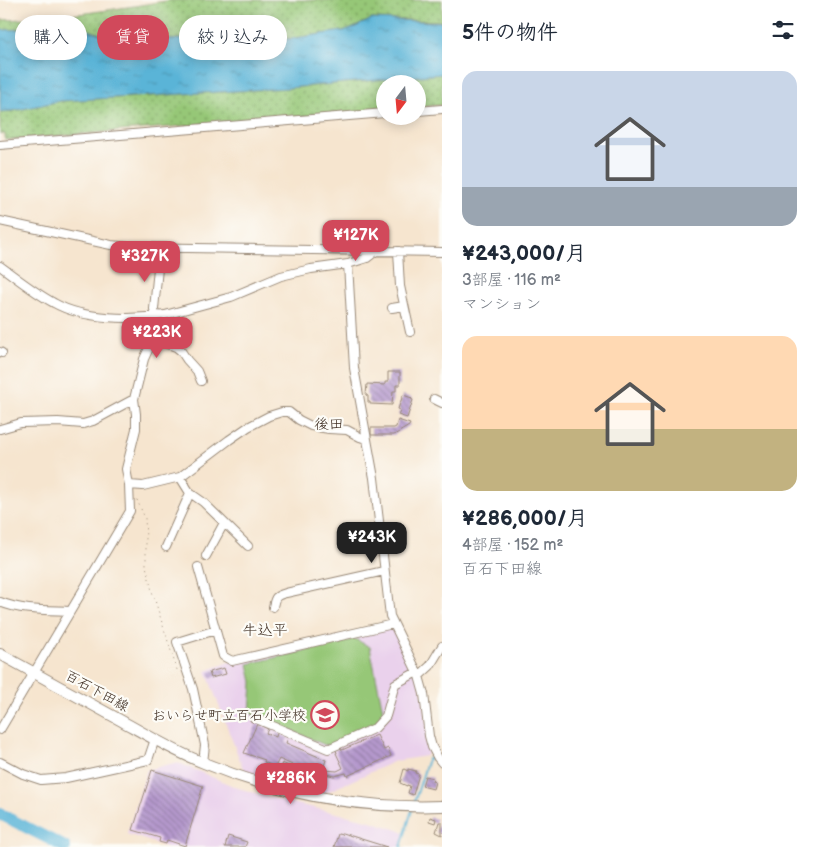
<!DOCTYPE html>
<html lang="ja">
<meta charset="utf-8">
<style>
:root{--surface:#fff;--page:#f6f6f7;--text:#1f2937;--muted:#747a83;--accent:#d1495b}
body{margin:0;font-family:"Balsamiq Sans","Klee One",sans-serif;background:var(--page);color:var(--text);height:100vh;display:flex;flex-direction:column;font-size:19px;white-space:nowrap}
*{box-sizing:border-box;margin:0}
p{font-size:16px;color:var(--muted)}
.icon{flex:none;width:28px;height:28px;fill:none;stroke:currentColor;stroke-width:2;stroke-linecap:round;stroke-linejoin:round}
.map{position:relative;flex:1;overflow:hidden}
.drawer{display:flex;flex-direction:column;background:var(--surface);width:375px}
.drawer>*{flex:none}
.guide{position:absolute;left:15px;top:15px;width:351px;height:45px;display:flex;gap:10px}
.needle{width:32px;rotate:196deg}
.controls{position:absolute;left:376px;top:75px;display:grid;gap:10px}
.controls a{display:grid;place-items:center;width:50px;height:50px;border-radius:50%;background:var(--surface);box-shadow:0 2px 12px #0003;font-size:25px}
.price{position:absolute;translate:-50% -42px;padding:0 11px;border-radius:10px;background:var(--accent);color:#fff;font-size:16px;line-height:32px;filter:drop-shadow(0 1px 2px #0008)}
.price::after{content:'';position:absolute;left:50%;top:30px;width:15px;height:11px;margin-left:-8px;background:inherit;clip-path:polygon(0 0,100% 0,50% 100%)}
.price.current{background:#222;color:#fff}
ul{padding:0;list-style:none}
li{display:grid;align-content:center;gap:10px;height:265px;padding:0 20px}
li span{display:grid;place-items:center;height:155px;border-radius:15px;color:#555}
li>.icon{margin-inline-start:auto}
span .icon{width:90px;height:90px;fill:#fffc;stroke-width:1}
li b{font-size:21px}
h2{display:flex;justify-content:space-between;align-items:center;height:60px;padding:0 20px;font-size:21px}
.tag{padding:0 18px;border-radius:22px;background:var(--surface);box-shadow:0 2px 12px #0003;font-size:18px;line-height:45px}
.tag.current{background:var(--accent);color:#fff}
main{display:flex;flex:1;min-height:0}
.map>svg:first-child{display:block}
.built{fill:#ead1ec}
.grass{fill:url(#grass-dots);stroke:#68784a}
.pitch{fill:#96c777;stroke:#68784a}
.water{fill:url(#water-ripples);stroke:#4a6f7a}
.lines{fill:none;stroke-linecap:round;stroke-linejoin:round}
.stream{stroke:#5ab4d7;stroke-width:2}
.river{stroke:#5ab4d7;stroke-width:12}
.building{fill:url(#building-back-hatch)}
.minor-casing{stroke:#988876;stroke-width:10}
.major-casing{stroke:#988876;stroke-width:12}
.path{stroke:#988876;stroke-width:1;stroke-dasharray:1 4;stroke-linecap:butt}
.minor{stroke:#fff;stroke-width:8}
.major{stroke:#fff;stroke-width:10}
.labels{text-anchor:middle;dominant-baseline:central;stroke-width:4.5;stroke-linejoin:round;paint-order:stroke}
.street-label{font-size:14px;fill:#3b2a1e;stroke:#fdfcf7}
.poi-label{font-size:14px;fill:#3b2a1e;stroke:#fdfcf7;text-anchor:end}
.neighbourhood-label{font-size:15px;fill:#3b2a1e;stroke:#fdfcf7}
</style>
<main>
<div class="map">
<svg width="442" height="847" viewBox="0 0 442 847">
<defs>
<pattern id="grass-dots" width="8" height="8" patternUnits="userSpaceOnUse" patternTransform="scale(1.25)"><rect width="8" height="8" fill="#96c777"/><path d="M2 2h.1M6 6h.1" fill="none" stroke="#7ca261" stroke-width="1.8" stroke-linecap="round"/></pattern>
<pattern id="water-ripples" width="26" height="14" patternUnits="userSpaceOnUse" patternTransform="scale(1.25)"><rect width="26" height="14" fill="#5ab4d7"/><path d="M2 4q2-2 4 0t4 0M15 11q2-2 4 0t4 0" fill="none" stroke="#4c93ae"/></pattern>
<pattern id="building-back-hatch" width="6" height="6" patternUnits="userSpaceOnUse" patternTransform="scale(1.25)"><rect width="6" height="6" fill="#b599cd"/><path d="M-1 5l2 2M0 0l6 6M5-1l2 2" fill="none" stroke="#947da6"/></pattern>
</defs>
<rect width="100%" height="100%" fill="#fdfcf7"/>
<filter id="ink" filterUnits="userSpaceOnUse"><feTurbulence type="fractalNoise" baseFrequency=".02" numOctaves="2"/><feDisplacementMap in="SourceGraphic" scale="10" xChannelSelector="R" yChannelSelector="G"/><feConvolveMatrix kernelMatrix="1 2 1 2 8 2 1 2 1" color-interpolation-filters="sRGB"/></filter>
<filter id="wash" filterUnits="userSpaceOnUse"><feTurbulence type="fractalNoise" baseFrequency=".0096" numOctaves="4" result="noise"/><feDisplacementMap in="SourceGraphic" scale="20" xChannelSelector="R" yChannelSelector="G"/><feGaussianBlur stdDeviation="1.12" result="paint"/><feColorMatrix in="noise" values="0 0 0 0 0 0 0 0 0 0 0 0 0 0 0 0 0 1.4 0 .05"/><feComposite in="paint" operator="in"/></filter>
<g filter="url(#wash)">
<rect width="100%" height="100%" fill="#f6e5cf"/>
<path class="built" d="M393,624L419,676L432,747L426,756L395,761L316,797L247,779L206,671L232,661Z
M174,763L181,764L238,788L279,800L367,820L404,832L400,847H167L127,834L147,770Z"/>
<path class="grass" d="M172,0H442V21L372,19L349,30L261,43L184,39L123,42L83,28L0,30V20C58,19 115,9 172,0Z
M442,74V105L418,107V84H385V110L5,140V134H0V112L13,111L60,101L288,88Z"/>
<path class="pitch" d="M355,639L370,647L384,716L374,725L333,745H325L250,713L252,682L248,664Z"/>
<path class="water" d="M372,19L442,22V74L288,88L60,101L13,111L0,112V30L83,28L123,42L184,39L261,43L349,30Z"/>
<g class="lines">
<path class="stream" d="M414,803L428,759L434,756
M401,847L412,810"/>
<path class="river" d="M0,814L65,847"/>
</g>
<g id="blocks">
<path class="building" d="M377,224L383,233L371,240L365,234H366L365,231Z
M388,372H400V385H396V391H393L392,405L370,404V402H368V396L366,395L367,384L385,385V382H388Z
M403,395L412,398L411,399L413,400L407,418L398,415L400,410L398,409Z
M398,420L410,424L409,426L394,435H371V428H394L396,427Z
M224,668L226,674L211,678L209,672Z
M257,724L268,729L266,733L276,737L277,733L288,738L286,743L326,760L323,769L325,770L337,771L343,768L336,753H337L336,750L341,748L342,750L377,735L384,750L388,748L391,756L347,776L346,773L334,776L321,773L319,777L279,759L275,767L264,762L265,760L244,753Z
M282,763L296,769L293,777L278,772Z
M404,769L408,771V769L416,771L415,773L419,774L413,795L408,793L410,786L407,785V786L400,783Z
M152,770L203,786L185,846L167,840L166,844L159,842L160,838L133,830Z
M425,776L433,778L432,781L435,782L433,789L422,786Z
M312,778L321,781L319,785L310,781Z
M430,817L436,819L435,823L429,821Z
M439,822H442V835L436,832Z
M342,833L387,847H334L338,834L342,835Z
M228,836L247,842L245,847H225Z"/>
</g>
</g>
<g filter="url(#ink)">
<use href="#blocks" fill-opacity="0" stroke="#988876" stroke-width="1"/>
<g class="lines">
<defs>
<path id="minor" d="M418,111L442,109
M0,145L385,113
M0,221L111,245L129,247L442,252
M398,251L400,286L410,332
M348,264L354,368L374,478L390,616L419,676L424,694L429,736L432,747L438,758L442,763
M0,266C18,279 35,293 54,303C84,320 132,320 165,315L231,297L281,276L311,269L348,264L367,258L376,251
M392,308L404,306
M153,339L176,347L181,351L187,360L197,371L201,381
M0,352L2,353
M434,399L442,403
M0,429L21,423L58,422L83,424L93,421L134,399
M180,477L190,493L203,502L248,546
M129,485L143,486L180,477L229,440L248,427L269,416L282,412H289L299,420L311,426L329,429L347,430L360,437L366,439
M166,547L190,493
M206,556L224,523
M198,567L223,656L232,661L393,624
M0,602C22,611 47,610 70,611
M273,607C275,596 276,596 286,593L384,571
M419,676L430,666L442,646
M254,718L328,749L375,728L386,716L395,684L417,672
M0,730L130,511L129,485L126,469L136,429V414L134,399L144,359L153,339L156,324L154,309L160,248
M0,762L23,774L41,780L66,778L148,760L155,739
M203,763L205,745L193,689L177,642L216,630"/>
<path id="major" d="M0,654C40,676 80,698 120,720C147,735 175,752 204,763C282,795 359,809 442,806"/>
</defs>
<use href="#minor" class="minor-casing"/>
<use href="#major" class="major-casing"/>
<path class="path" d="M137,500L145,518L146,539V566L152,591L178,673"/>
<use href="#minor" class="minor"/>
<use href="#major" class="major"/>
</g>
</g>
<defs>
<symbol id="school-ring" viewBox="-11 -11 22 22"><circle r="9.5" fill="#fdfcf7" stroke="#d1495b" stroke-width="1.5"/><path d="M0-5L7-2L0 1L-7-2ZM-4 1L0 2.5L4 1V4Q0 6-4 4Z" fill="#d1495b"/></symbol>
</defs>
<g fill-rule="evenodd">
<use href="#school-ring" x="309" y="699" width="32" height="32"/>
</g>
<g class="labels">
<g class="street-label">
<text transform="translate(97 691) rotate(29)">百石下田線</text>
</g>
<g class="poi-label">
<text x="306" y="715">おいらせ町立百石小学校</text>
</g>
<g class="neighbourhood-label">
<text x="329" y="424">後田</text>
<text x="265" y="630">牛込平</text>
</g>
</g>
</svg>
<div class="controls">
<a><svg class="needle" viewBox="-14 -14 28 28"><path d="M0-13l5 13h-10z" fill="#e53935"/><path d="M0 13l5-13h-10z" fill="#747a83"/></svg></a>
</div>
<b class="price" style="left:356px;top:262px">¥127K</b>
<b class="price" style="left:145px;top:283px">¥327K</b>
<b class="price" style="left:157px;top:359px">¥223K</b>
<b class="price current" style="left:372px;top:564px">¥243K</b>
<b class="price" style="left:291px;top:805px">¥286K</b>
<div class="guide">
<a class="tag">購入</a>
<a class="tag current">賃貸</a>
<a class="tag">絞り込み</a>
</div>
</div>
<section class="drawer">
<h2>5件の物件<svg class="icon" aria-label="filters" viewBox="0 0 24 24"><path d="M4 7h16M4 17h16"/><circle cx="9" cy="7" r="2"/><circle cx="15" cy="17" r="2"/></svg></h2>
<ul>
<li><span style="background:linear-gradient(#c9d6e8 75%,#9aa5b1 0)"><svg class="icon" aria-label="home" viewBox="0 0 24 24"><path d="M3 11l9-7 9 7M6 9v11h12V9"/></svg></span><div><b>¥243,000/月</b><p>3部屋 · 116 m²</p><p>マンション</p></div></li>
<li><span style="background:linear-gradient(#ffd9b3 60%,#c2b280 0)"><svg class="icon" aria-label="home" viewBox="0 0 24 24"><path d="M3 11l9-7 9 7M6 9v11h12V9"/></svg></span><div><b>¥286,000/月</b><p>4部屋 · 152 m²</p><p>百石下田線</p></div></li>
</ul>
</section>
</main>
